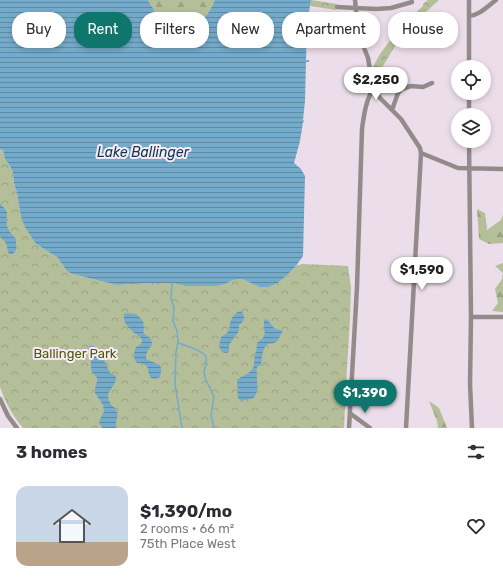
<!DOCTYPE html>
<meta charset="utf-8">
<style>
:root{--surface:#fff;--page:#f2f2f3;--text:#2b2b33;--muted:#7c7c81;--line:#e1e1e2;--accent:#0f766e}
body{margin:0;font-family:Rubik,sans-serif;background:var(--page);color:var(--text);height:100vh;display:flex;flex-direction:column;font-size:15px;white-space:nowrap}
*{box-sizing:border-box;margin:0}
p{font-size:13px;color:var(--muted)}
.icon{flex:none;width:22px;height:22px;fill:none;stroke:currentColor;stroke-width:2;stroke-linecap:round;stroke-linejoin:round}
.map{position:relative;height:428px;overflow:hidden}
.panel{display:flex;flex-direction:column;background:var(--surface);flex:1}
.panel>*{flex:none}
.hud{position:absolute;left:12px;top:12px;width:479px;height:36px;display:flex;gap:8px}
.controls{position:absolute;left:451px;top:60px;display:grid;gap:8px}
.controls a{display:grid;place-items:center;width:40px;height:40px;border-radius:50%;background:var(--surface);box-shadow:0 2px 6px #0003;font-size:20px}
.price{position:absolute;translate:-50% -34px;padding:0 9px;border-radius:14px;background:#fff;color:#222;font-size:13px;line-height:26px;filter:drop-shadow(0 1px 2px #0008)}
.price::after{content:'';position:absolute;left:50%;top:24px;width:12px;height:9px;margin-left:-6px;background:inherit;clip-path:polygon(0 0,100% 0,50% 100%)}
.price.selected{background:var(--accent);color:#fff}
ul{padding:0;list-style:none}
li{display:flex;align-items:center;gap:12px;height:100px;padding:0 16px}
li+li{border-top:1px solid var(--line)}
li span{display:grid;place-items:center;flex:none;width:112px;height:80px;border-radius:12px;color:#555}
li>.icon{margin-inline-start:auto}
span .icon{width:48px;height:48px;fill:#fffc;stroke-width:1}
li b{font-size:17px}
h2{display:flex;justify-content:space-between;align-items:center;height:48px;padding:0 16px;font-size:17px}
.tag{padding:0 14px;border-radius:16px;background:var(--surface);box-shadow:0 2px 6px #0003;font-size:14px;line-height:36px}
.tag.selected{background:var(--accent);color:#fff}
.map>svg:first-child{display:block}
.forest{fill:url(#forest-firs)}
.park{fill:url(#park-crowns)}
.water{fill:url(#water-rules)}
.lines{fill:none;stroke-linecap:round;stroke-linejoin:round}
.stream{stroke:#75abca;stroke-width:1.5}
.minor{stroke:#938b89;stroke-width:4.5}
.labels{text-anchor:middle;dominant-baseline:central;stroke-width:4;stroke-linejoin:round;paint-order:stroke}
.park-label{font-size:13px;fill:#4c5b06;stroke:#f8eaf6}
.water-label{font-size:14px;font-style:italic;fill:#0a394f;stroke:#f8eaf6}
</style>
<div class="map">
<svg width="503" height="428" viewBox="0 0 503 428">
<defs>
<pattern id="forest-firs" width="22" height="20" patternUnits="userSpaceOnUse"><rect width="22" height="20" fill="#b4be99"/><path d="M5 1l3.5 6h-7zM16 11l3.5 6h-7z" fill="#9aa283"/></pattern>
<pattern id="park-crowns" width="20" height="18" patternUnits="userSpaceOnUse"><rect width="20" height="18" fill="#b4be99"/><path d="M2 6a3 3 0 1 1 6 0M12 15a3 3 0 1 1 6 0" fill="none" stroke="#9aa283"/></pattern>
<pattern id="water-rules" width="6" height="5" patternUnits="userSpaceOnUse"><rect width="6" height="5" fill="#75abca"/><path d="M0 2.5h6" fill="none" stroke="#5f8aa3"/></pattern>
</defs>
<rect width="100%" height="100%" fill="#ebdde9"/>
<path class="forest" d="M148,0H215C212,7 208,14 203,19C195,27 173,26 164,20C157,16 152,7 148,0Z
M477,209L485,213L487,230L501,220L503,215V243L489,244L479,239Z
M503,263V312L492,311L498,303L495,289L502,279L503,273L495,266Z
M429,401L439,408L447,428H438L437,421Z"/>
<path class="park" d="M311,0L337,4L336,10L310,6Z
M428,0H439L403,33L375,79L373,67L380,54L401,26L423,6V4Z
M0,149L3,150L5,159L10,166L13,173L14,183L17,193L21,217L36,244L57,257L67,271L72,274L117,285L152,283H172L186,286L225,284L233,280L242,279L251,283L259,287L278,283L296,266L302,264L348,266L351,287L350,319L346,385L344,428H23C13,416 5,402 0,387Z"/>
<path class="water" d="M0,0H148C152,7 157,16 164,20C173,26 195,27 203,19C208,14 212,7 215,0H311L307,23L306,60H309V62H306L305,101L303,120L304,121V122H303L300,141L294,163L301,169L305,176L303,256L296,266L287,275L278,283L268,287H259L251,283L242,279L233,280L225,284L216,286H186L172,283H152L117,285L72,274L67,271L57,257L36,244L25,227L21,217L17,193L14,183L13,173L10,166L5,159L3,150L0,149Z
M0,203L7,212C6,228 6,227 16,239V250L13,254H9C6,246 8,242 0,237Z
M241,311C246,317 245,321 239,325V331L229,345V352L226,353L222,352L219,347L221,337C224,335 228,333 229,330C230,328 229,325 230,323C232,317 235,312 241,311Z
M127,313L136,314L143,321L144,329L143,332C148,338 152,336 152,345C148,350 146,352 146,359L160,365C162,369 161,373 160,377L155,379L151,378C145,368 152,364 137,363C132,357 134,353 136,347C140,345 142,344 142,339C134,332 122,326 124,314Z
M267,319L274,328L283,331C280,334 280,338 277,341C274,344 272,343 268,344C262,347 262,359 261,365L257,367C255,379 261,386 254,398L241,401L238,398L237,380C241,376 247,375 251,371C256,366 253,361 255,355C256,351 257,348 257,343L263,338L265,333L264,330V320Z
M90,345L94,346L97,349L99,355L105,362L110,373C125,378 108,388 108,396C109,406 115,406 117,412C119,418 114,423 116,428H102L99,422L104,411L103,405L95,393V389L97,381V378L92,372L91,367V357L88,349Z"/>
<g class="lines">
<path class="stream" d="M172,283L171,298L174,308L173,321L177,331L178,342L176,352L175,384L182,428
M178,343C187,346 199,349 206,356V363L204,372L205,378L214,397L211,415L214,428"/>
<path class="minor" d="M355,0L357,20L359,35L368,58L372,81L376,91L380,98L401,119L420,148L421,153L458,168L503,169
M469,0V67
M337,7L376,9L391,8L412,2
M469,16C480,15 488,6 496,0
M469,93V115
M392,110L398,93L402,89L411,86L423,87L432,83
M469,141L471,317L470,384L472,428
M471,317H503
M0,399L8,416L17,428
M351,414L370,428
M349,428L357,287L362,129C364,114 366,100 374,87
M406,428L421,153"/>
</g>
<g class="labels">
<g class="park-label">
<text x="75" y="353">Ballinger Park</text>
</g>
<g class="water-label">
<text x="143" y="152">Lake Ballinger</text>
</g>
</g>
</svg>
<div class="controls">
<a><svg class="icon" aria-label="locate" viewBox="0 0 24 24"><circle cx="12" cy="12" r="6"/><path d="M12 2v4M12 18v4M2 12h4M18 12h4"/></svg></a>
<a><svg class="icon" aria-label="layers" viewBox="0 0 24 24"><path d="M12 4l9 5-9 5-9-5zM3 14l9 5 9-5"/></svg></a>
</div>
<b class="price" style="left:376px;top:101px">$2,250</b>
<b class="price" style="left:422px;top:291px">$1,590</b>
<b class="price selected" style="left:365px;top:414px">$1,390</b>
<div class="hud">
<a class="tag">Buy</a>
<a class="tag selected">Rent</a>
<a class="tag">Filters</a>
<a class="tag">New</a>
<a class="tag">Apartment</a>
<a class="tag">House</a>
</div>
</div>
<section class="panel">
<h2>3 homes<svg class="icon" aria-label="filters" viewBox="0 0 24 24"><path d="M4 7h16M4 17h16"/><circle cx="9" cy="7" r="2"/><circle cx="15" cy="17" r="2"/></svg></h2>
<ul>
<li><span style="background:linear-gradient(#c9d6e8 70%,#b9a48a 0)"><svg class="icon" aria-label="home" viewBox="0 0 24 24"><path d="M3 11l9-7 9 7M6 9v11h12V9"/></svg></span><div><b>$1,390/mo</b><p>2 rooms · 66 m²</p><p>75th Place West</p></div><svg class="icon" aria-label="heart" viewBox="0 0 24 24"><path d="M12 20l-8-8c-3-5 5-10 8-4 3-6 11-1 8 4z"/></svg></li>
</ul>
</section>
